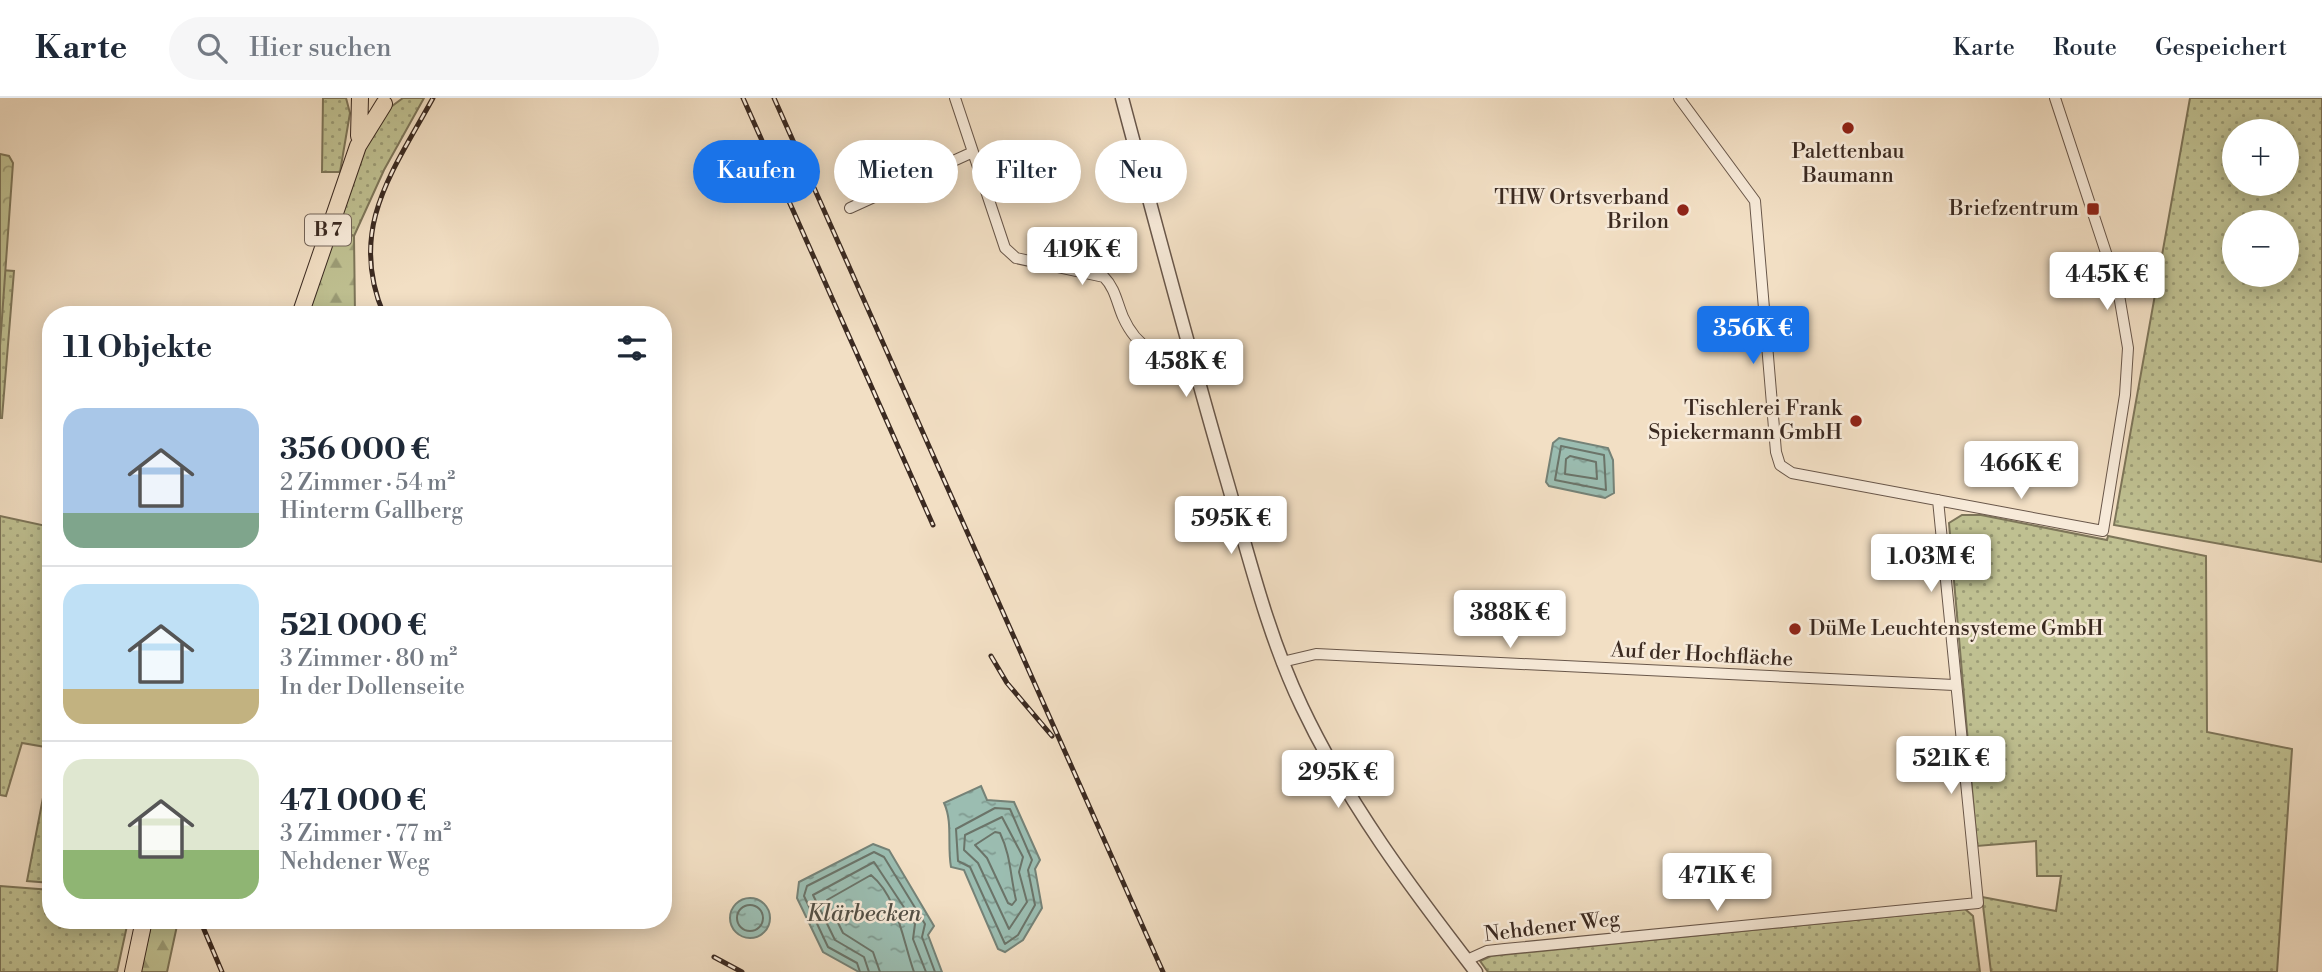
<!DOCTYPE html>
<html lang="de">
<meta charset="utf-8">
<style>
:root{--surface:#fff;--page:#f6f6f7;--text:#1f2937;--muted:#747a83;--line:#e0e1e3;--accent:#1a73e8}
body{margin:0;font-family:"Libre Bodoni",serif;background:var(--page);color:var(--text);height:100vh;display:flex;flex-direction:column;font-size:26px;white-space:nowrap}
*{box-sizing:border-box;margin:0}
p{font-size:23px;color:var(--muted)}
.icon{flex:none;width:38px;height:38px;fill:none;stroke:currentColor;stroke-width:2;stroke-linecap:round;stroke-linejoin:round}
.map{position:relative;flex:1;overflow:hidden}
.drawer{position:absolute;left:42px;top:208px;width:630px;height:623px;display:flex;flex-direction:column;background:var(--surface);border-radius:28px;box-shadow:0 4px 18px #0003}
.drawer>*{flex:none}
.hud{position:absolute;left:693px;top:42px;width:665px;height:63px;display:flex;gap:14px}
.buttons{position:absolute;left:2222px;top:21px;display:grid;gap:14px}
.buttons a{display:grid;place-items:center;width:77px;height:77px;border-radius:50%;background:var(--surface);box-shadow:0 4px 18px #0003;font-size:35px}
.price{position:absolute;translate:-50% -60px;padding:0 16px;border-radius:7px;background:#fff;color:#222;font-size:23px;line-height:46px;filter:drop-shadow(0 2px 4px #0008)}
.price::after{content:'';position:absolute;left:50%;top:42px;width:21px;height:16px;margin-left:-10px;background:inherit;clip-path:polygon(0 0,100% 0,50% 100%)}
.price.on{background:var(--accent);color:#fff}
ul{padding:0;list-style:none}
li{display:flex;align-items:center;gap:21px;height:175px;padding:0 21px}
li+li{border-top:2px solid var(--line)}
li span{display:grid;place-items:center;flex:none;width:196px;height:140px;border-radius:21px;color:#555}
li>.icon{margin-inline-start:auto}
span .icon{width:84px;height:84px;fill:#fffc;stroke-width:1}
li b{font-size:30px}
h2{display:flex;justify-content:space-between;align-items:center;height:84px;padding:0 21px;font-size:30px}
.chip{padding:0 24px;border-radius:32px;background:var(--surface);box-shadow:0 4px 18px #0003;font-size:24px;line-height:63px}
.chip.on{background:var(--accent);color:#fff}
header{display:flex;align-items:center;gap:42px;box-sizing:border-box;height:98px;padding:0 35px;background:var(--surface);border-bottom:2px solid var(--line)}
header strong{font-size:33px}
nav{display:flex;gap:38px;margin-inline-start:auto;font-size:24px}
.search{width:490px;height:63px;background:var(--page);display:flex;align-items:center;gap:18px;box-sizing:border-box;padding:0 24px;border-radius:38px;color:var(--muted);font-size:26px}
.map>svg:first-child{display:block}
.grass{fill:url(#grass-dots);stroke:#7d7559;stroke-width:2;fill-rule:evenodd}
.forest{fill:url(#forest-firs);stroke:#7d7559;stroke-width:2}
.park{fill:url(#park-crowns);stroke:#7d7559;stroke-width:2}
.water{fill:url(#water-ripples);stroke:#758277;stroke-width:2}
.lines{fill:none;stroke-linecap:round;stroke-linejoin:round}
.shore{stroke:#6b7469;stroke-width:2}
.minor-casing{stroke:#69574a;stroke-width:12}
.tertiary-casing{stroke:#69574a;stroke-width:15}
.primary-casing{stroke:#3b2a21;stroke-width:18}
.minor{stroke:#f7ead9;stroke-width:10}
.tertiary{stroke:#f7ead9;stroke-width:12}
.primary{stroke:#f2dfc4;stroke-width:16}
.rail-casing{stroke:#3b2a21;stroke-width:5}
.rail{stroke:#f7ead9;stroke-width:2.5;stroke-dasharray:8;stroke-linecap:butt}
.poi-dot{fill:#8f2418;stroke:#f7ead9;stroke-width:2.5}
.labels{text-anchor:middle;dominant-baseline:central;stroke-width:5;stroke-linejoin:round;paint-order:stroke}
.shield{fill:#f7ead9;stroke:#736458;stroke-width:2}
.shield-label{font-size:19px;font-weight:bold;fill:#3b2a21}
.poi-label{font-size:21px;fill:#3b2a21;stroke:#f7ead9;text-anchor:end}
.street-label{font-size:21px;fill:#3b2a21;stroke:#f7ead9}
.water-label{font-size:23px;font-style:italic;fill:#534f45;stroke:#f7ead9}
</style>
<header>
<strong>Karte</strong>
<div class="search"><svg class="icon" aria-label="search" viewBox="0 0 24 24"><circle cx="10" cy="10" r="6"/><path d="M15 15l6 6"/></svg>Hier suchen</div>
<nav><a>Karte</a><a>Route</a><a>Gespeichert</a></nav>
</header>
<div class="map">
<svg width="2322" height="874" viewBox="0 0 2322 874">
<defs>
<pattern id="grass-dots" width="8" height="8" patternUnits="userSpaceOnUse" patternTransform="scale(1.75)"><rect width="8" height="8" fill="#bfc091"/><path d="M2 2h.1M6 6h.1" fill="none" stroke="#9c9c76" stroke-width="1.8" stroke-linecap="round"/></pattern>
<pattern id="forest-firs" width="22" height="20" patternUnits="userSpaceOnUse" patternTransform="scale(1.75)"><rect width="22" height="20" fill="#bfc091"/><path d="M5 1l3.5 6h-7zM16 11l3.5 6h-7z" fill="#9c9c76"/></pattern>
<pattern id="park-crowns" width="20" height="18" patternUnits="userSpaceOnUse" patternTransform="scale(1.75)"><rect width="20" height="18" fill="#bfc091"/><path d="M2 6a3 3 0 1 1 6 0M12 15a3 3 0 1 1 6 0" fill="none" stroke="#9c9c76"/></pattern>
<pattern id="water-ripples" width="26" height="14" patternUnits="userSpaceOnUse" patternTransform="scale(1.75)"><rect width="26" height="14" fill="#9bbdb1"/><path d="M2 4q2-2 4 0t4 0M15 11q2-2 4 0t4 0" fill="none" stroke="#809a90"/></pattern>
</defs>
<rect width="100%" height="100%" fill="#f2dfc4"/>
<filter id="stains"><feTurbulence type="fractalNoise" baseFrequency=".00286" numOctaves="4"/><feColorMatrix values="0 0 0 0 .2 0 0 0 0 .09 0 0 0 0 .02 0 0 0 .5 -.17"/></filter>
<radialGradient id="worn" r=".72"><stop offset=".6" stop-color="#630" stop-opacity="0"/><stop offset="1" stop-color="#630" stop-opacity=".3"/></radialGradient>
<path class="grass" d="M323,0H346L350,15L340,74H322Z
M403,0H424L384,72L354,138L336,132L364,53L384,14Z
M2190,0H2322V464L2114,427ZM2235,33H2287V86H2235ZM2235,124H2287V177H2235Z
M0,172L14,173L2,320H0Z
M1962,417H1981L2107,442L2108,438L2206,458L2207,634L2292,651L2277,874H1991L1982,799L2056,813L2061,778H2037L2036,743L1977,748L1949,425Z
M0,418L51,429V650L22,645L6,698L0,697Z
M51,658V785L27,783Z
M0,788L51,792V822L128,823L117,874H0Z
M1965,811L1973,818L1980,874H1488L1480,863L1491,858Z"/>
<path class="forest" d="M336,132L354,138L355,217H306Z
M152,823H178L167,874H140Z"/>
<path class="park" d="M0,56L9,58L13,65L0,248Z"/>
<path class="water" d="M1559,340L1608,350L1613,362L1614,395L1605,400L1549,388L1546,384L1553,345Z
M981,688L987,702L1014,704L1040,762L1035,771L1042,810L1023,842L1005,854L998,851L964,772L951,769C947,747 953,724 944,705Z
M873,746L889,752L934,828L928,837L942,874H859L823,854L797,800L799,784Z
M730 820a20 20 0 1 1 40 0a20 20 0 1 1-40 0Z"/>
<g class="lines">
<path class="shore" d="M1561,348L1604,357L1606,392L1555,382Z
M1570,358L1596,364L1597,381L1565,376L1566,361Z
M995,710L1010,711L1032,762L1028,772L1035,807L1018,837L1005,846L970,769L958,763L956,731Z
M1002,719L1023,759L1019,774L1027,804L1009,831L978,765L964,752L965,737Z
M995,734L1000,735C1011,758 1010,777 1016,802L1012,807L1008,805L987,760L975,747Z
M737 820a13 13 0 1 1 26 0a13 13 0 1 1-26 0Z
M860,874L857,865L828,849L804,798L807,788L874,754L884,759L925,826L922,839L935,874
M869,874L864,859L835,842L813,797L874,764L915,826L913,841L926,874
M880,874L873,854L843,835L827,802L871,777C898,799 903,844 914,874"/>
<defs>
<path id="minor" d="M1679,0L1755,103L1776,354L1780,367L1792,375L2103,433L2125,297L2128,250L2118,191L2055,0
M973,54L1005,150L1016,160L1104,179C1115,190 1117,205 1123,219C1136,248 1160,265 1189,253
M850,110L973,54L955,0
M1282,564L1316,556L1954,587
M1467,862L1487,853L1505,851L1978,805L1938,402"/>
<path id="tertiary" d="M1122,0C1156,128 1190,256 1227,383C1249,459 1268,538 1302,609C1348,706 1411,790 1476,874"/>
<path id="primary" d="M359,38L360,0
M300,217L358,48L384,6
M133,874L144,822"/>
</defs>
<use href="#minor" class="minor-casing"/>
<use href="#tertiary" class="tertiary-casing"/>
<use href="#primary" class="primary-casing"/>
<use href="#minor" class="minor"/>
<use href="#tertiary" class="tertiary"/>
<use href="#primary" class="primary"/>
<defs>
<path id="rail" d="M743,0L933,427
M774,0L1163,874
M384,217C347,131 393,73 433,0
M991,558L1007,585L1052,638
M200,822L222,874
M714,859L742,874"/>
</defs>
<use href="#rail" class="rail-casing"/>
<use href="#rail" class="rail"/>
</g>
<g class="poi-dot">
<circle cx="1848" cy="30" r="7"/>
<rect x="2086" y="104" width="14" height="14" rx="3.5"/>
<circle cx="1683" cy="112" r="7"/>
<circle cx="1856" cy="323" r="7"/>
<circle cx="1795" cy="531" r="7"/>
</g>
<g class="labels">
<rect class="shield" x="305" y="116.5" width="46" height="31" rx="5"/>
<g class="shield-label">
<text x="328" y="132">B 7</text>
</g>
<g class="poi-label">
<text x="1848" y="54" text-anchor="middle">Palettenbau<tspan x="1848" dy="24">Baumann</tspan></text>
<text x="1669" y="100">THW Ortsverband<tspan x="1669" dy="24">Brilon</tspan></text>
<text x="2079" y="111">Briefzentrum</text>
<text x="1842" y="311">Tischlerei Frank<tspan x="1842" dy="24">Spiekermann GmbH</tspan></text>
<text x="1809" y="531" text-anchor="start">DüMe Leuchtensysteme GmbH</text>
</g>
<g class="street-label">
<text transform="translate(1702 557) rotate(3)">Auf der Hochfläche</text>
<text transform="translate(1552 829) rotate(-7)">Nehdener Weg</text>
</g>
<g class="water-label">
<text x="864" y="816">Klärbecken</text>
</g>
</g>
<rect width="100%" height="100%" filter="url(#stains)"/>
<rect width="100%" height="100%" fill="url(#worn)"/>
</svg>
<div class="buttons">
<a>+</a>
<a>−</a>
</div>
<b class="price" style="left:1082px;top:189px">419K €</b>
<b class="price" style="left:2107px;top:214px">445K €</b>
<b class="price on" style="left:1753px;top:268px">356K €</b>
<b class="price" style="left:1186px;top:301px">458K €</b>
<b class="price" style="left:2021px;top:403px">466K €</b>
<b class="price" style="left:1231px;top:458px">595K €</b>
<b class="price" style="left:1931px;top:496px">1.03M €</b>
<b class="price" style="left:1510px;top:552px">388K €</b>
<b class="price" style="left:1951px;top:698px">521K €</b>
<b class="price" style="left:1338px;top:712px">295K €</b>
<b class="price" style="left:1717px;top:815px">471K €</b>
<div class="hud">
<a class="chip on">Kaufen</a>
<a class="chip">Mieten</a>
<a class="chip">Filter</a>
<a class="chip">Neu</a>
</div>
<section class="drawer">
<h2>11 Objekte<svg class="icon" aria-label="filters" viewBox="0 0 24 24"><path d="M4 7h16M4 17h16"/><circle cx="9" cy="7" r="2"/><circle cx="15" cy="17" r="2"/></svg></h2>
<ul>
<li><span style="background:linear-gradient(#a9c7e8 75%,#7fa58c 0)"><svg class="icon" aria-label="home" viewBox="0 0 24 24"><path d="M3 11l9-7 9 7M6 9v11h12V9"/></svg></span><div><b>356 000 €</b><p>2 Zimmer · 54 m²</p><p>Hinterm Gallberg</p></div></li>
<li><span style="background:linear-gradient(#bfe0f5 75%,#c2b280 0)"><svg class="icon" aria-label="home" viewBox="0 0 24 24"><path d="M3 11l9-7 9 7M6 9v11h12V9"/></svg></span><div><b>521 000 €</b><p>3 Zimmer · 80 m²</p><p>In der Dollenseite</p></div></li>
<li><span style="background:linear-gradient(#dfe7d0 65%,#8fb573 0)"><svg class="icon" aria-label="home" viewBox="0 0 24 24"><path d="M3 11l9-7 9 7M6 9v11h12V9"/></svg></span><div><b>471 000 €</b><p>3 Zimmer · 77 m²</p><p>Nehdener Weg</p></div></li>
</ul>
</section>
</div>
